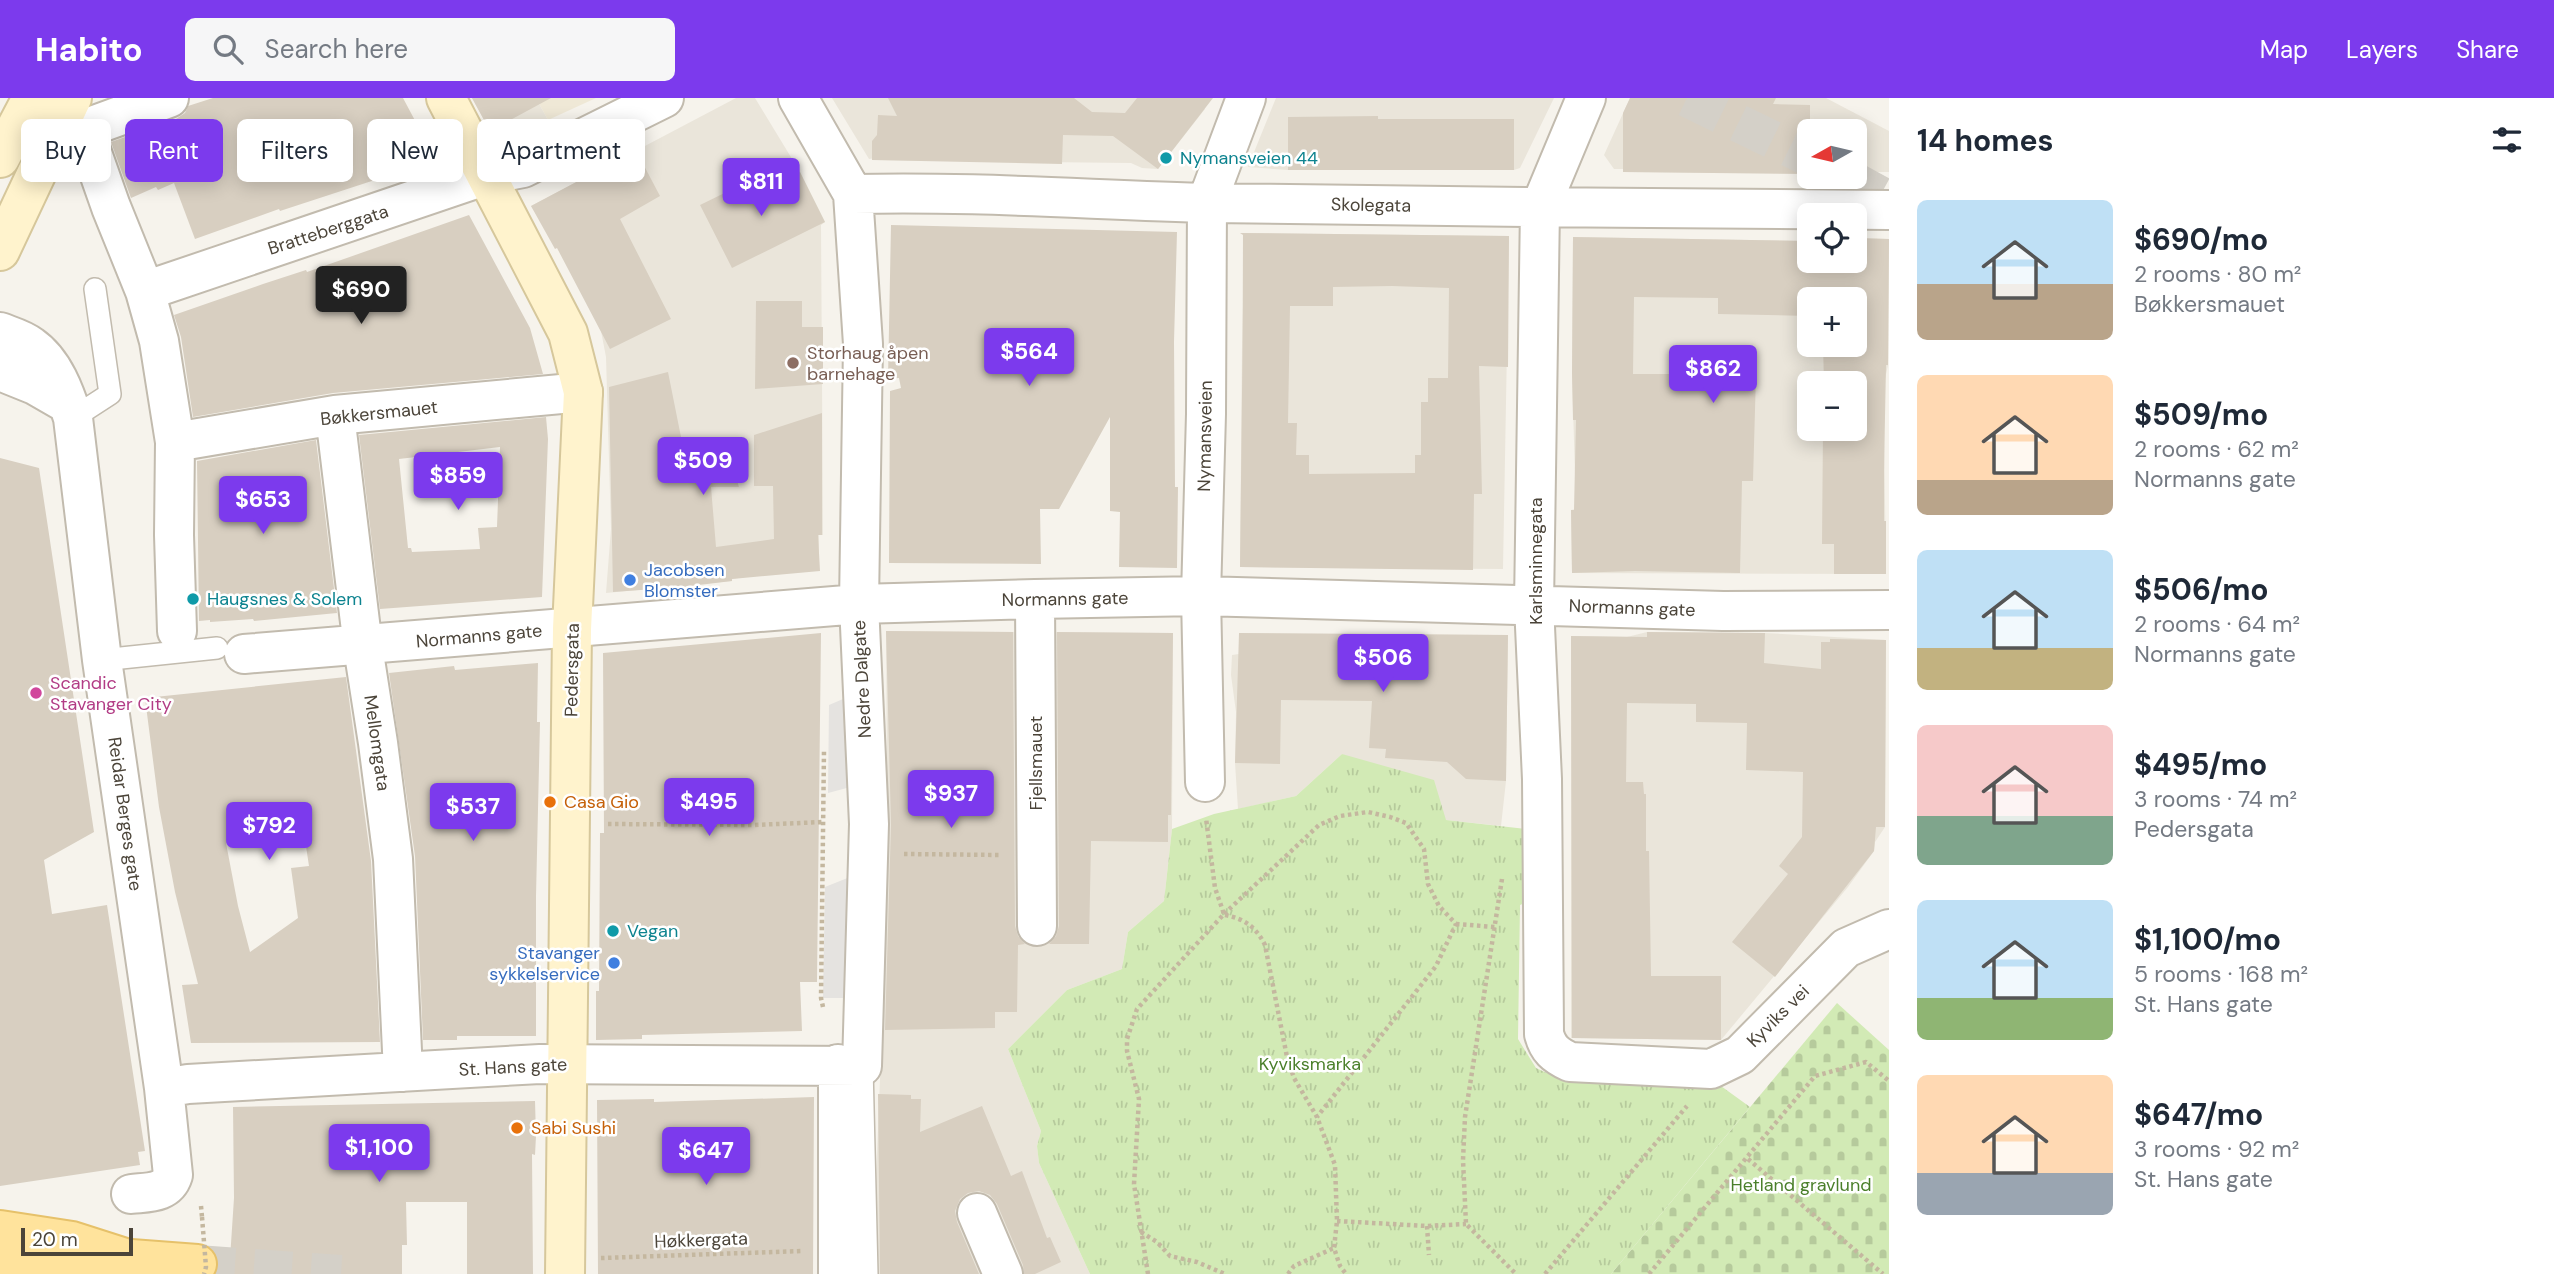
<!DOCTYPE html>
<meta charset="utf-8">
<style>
:root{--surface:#fff;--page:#f6f6f7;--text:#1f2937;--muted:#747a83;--accent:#7c3aed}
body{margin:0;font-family:"DM Sans",sans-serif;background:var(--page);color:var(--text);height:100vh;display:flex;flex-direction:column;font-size:26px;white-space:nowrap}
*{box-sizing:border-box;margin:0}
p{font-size:23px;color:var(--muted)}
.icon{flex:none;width:38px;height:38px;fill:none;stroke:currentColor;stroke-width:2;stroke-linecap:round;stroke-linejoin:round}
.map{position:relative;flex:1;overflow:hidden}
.panel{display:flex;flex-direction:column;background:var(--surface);width:665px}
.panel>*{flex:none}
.guide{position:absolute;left:21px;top:21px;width:665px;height:63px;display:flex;gap:14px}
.needle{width:46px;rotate:262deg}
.controls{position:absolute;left:1797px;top:21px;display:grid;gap:14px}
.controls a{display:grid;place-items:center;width:70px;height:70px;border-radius:10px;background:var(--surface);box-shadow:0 4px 18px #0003;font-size:35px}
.scale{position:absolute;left:21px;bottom:18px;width:112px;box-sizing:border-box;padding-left:7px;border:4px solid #4b4439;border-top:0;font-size:19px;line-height:24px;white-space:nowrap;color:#4b4439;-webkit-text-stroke:5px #fff;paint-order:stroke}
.price{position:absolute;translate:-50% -60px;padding:0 16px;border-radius:7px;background:var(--accent);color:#fff;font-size:23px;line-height:46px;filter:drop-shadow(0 2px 4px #0008)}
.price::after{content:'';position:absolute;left:50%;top:42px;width:21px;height:16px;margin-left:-10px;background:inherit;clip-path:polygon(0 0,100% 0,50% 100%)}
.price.current{background:#222;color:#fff}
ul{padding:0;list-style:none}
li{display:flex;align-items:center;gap:21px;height:175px;padding:0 28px}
li span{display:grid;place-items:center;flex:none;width:196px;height:140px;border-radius:10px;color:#555}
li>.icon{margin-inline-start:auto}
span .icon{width:84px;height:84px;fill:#fffc;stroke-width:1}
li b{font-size:30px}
h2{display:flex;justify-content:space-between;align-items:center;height:84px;padding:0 28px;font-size:30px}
.chip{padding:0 24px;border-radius:10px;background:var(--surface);box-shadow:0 4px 18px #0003;font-size:24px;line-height:63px}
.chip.current{background:var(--accent);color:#fff}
header{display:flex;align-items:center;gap:42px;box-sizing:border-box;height:98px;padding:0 35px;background:var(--accent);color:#fff}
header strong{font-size:33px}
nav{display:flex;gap:38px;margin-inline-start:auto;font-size:24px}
.search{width:490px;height:63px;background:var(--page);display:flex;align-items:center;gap:18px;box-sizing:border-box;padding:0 24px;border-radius:10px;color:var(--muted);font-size:26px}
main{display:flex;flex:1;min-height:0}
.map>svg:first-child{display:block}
.residential{fill:#eae5da;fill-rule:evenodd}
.education{fill:#efe8d6}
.cemetery{fill:url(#cemetery-stones)}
.park{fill:url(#park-tufts)}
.parking{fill:#e5e3e0}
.building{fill:#d8cfc1;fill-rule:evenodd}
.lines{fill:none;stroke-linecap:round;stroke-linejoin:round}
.primary-tunnel{stroke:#d4d0c8;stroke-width:38;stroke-dasharray:38 19;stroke-linecap:butt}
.highway-tunnel{stroke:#d4d0c8;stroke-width:38;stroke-dasharray:38 19;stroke-linecap:butt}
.lane-casing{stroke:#c2bbae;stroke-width:24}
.street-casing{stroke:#c2bbae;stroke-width:42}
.secondary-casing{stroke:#d6c79b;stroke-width:42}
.primary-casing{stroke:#e6c16a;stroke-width:42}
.path{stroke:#c4b79f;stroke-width:4.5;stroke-dasharray:3.5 3.5;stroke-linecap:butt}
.lane{stroke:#fff;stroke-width:21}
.street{stroke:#fff;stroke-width:38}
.secondary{stroke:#fff3cd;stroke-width:38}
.primary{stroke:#ffe39c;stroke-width:38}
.path-bridge{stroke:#c4b79f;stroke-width:4.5;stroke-dasharray:3.5 3.5;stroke-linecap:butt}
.culture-dot{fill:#0f9aa8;stroke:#fff;stroke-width:2.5}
.education-dot{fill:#8d6e63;stroke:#fff;stroke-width:2.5}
.shop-dot{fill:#3f7fe0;stroke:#fff;stroke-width:2.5}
.hotel-dot{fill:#d1479c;stroke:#fff;stroke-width:2.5}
.food-dot{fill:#e8710a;stroke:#fff;stroke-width:2.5}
.labels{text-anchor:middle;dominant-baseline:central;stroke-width:5;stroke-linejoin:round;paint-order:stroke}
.culture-label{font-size:18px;fill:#0d838f;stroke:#fff;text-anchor:start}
.street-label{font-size:18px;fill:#4b4439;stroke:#fff}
.education-label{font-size:18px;fill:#785e54;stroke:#fff;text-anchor:start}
.shop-label{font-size:18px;fill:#366cbe;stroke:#fff;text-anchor:start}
.hotel-label{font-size:18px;fill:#b23c85;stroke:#fff;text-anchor:start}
.food-label{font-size:18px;fill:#c56008;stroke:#fff;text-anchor:start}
.park-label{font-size:18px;fill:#4a7f2a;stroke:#fff}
</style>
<header>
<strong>Habito</strong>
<div class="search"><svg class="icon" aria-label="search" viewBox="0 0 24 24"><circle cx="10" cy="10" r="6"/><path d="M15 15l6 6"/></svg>Search here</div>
<nav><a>Map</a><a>Layers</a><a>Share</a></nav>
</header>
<main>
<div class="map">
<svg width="1889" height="1176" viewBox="0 0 1889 1176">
<defs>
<pattern id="cemetery-stones" width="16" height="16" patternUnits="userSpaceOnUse" patternTransform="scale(1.75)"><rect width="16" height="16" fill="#d2eab5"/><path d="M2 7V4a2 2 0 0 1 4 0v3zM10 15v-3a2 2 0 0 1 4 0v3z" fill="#b6ca9c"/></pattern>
<pattern id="park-tufts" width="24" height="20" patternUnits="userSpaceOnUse" patternTransform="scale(1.75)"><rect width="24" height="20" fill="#d2eab5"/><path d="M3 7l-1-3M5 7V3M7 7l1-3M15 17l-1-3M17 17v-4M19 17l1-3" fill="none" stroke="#b6ca9c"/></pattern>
</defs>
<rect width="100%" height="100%" fill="#f6f3ec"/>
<path class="residential" d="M472,0H536L548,22L497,40L490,33Z
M736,0H755L800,74L825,124L821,127L823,437H819V468L732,481V483L606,495L611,431L606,259L601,233L581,193L558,150L531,108Z
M832,0H1199L1197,5L1205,11L1158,71L1142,70L1131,65L877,62L876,60L869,61Z
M1276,0H1554L1520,70L1514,72H1288L1248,69Z
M1630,0H1826L1889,33V74H1855V33H1810L1789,75L1623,74V71H1614L1604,57Z
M1243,135L1509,138L1503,471L1240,469Z
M1573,139L1809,143L1810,163H1855V140L1889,141L1888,267L1885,281L1884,332L1886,476L1572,475L1571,412L1576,411L1572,275ZM1810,201H1855V247H1810ZM1810,285H1855V331H1810Z
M886,533L1173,535L1172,731L1164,803L1128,834L1122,871L1067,892L1008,951L1041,1033L1037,1048L1039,1065L1090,1176H875V1105L882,932L887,674Z
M1647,534L1765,535L1886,542L1885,729L1875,744L1874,753L1848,789L1721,942L1571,940V538L1627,539Z
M1239,535L1508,537L1506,683L1501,728L1446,722L1342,656L1296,698L1238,711L1235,665L1236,614L1231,577L1232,557L1239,556Z"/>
<path class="education" d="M536,0H596L548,22Z"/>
<path class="cemetery" d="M1837,905L1889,952V1176H1611Z"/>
<path class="park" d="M1342,656L1434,682L1446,722L1536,732L1534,801L1520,807L1518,941L1536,970L1549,976L1566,980L1714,983L1750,1009L1611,1176H1090L1039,1065L1037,1048L1041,1033L1008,951L1067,892L1122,871L1128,834L1164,803L1172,731L1214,716L1296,698Z"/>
<path class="parking" d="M857,595L858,687L828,695L829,607Z
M855,777L852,900H823L825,789Z"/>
<path class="building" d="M213,0H403L436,62L280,113L279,111L195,141L174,85L158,92L156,89L131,100L111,44L176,21L185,15L188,8Z
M472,0H551L490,33Z
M888,0H1074L1092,14L1125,15L1137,0H1213L1158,71L1113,38L1063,37L1062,66L872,62V43L877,37L878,17L897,18Z
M1630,0H1776L1773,6L1810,7V76L1623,74V15Z
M1378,18V21H1514V72H1288V19Z
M629,56L634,66L641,62L660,98L620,121L671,221L610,251L557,150L555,151L531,108Z
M800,74L825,124L732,170L700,107L745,85L752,98Z
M469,117L530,230L543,276L333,295L193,319L181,239L174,217L263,186L306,172L307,174Z
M891,127L1177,134L1174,244L1175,389H1178L1177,470L1119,469L1120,414L1110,413V319L1059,411H1040L1041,466L889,465L890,293L901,290L899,280L888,281Z
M1240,135L1509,138L1508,269L1479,268L1482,396H1474L1473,472L1240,469L1243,209V137ZM1392,188L1449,190L1448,280H1428V304H1421V357H1415V375L1309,376V357H1296L1297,325H1288L1290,208H1333V189Z
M1573,139L1810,143V163H1855V140L1889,141L1888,267H1886L1884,372V423H1886V476H1834V446H1822L1823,331H1855V285H1824L1823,247H1855V201H1810V218L1718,216V200L1634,199L1633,276H1756L1753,383H1742L1740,475L1635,473L1572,475L1571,412H1574L1576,322H1573L1572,275Z
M756,203H802V229H823V286L755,291Z
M668,274L685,359L725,346L739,389H711L716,449L774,441L773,388H754V337L822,315V437H818L820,473L732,481V483L682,489L613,494L609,289Z
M546,319L548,341L542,499L380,511L359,337ZM500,349L497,429L478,430L480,451L412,454L411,450H408L399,361Z
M316,342L337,515L254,523L253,521L210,524V522L199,523L197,363Z
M0,360L39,370L94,734L44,762L52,816L107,807L145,1053L138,1054L140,1067L0,1088Z
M886,533L1013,534L1015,828L1018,838L1025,846L1018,847L1017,914H995V930L885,932L891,727Z
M1057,534L1173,535L1171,717H1168V744L1091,743L1089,846H1049L1056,838L1059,828Z
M1647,534L1765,535L1764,565L1821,571V544H1830V541L1886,542L1885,729H1876L1874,753L1775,879L1732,844L1788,776L1779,768L1802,739L1803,674L1746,672L1747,625L1696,624V606L1627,605L1626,684H1643L1644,696H1646V753H1649L1651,878H1721V942L1572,940L1571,538L1647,539Z
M821,535L817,884H800L802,933L642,937V941L596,942V893H599L600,735H604L603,555Z
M1239,535L1508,537L1506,683L1466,681L1447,664L1385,660L1386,651L1369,650L1372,603L1281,602L1280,666L1235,665Z
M538,565L537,624H540L536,798V938H457V942H423L415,758L389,575L454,568L455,572Z
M346,579L371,763L380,944L191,945L182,887L198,886L175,794L159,709L145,600ZM300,709L309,768L291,770L298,820L250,854L238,808L226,745L234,744L229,715Z
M878,996L911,997V1001H921L920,1034L982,1008L1011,1078L1022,1073L1047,1140L1050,1139L1061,1164L1035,1176H1024L1023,1167L997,1106L990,1097L979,1093L968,1095L960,1101L955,1113L957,1124L979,1176H880Z
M814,999L813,1176H598L597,1002L654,1001V1004Z
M535,1003L536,1038L535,1057L532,1056L533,1176H467V1104H406L407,1147H402V1176H229L234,1100L233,1009Z"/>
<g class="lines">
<path class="primary-tunnel" d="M197,1166L341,1176"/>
<path class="highway-tunnel" d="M1687,0L1810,60
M1847,79L1889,102"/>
<defs>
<path id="lane" d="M73,320L110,296L95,191
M102,562L217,550
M862,968L867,1176"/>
<path id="street" d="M169,0L92,28L85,35L111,109L145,193L159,243L175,344L174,437L177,533
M1586,0L1540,110L1534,507L1542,681L1544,936C1548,951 1555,957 1570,964L1711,971L1740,957L1846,850L1889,831
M853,96C973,93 1092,102 1212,105C1438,109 1663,110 1889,112
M145,193L487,77L523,70L664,0
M0,234C10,238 22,241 31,248C54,264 65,295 73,320L102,562L164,990L173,1077C167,1096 148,1094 131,1096
M0,273L35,287L68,306
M335,317L363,549L378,645L393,761L403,974
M175,344L335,317L583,294
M1035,501L1037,828
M244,556L859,506L1035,501L1201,498L1723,513L1889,512
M1205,684L1201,498L1206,316L1207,104L1246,0
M164,990L188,986L540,966L862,968L869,726L859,506L863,246L853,96L798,0
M977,1115L1003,1176
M838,1176V966"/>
<path id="secondary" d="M446,0L568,235L583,294L572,531L565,1176
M0,60L32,0
M0,153L72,0"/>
<path id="primary" d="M0,1132L72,1143L122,1159
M0,1167L67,1170L131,1161L197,1166"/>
</defs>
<use href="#lane" class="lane-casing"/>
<use href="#street" class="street-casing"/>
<use href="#secondary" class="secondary-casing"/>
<use href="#primary" class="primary-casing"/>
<path class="path" d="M608,726L754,727L823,724
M904,756L1000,757
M1502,781L1465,1019L1463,1062L1466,1126L1516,1176
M1224,816L1319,727L1340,718L1368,714L1390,719L1406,725L1424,751L1428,786L1439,808L1456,826L1436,868L1317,1019
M1225,817C1245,821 1256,829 1265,847L1287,959L1294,980L1317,1019L1335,1067L1337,1123L1334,1150L1340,1168L1346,1176
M1456,826L1495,829
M823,909L821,900L824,652
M1748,1061L1883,1176
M201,1108L202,1119
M1337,1123L1427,1128L1466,1126
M1427,1128L1429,1157
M1141,1134L1157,1144L1170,1158L1197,1164L1225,1176
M601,1160L802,1153
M1148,1176L1134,1086L1139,1001L1127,953V941L1137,911L1224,816L1215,790L1206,720
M1288,1176L1294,1168L1334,1150
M1545,1176L1687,1008
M1649,1176L1815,978L1866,964L1889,983"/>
<use href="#lane" class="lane"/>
<use href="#street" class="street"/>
<use href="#secondary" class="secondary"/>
<use href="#primary" class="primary"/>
<path class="path-bridge" d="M202,1119L206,1169L204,1176"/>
</g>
<g class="culture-dot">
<circle cx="1166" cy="60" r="7"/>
<circle cx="193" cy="501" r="7"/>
<circle cx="613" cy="833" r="7"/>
</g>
<circle class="education-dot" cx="793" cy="265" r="7"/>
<g class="shop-dot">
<circle cx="630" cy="482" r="7"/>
<circle cx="614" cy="865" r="7"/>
</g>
<circle class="hotel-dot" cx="36" cy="595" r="7"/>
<g class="food-dot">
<circle cx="550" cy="704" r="7"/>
<circle cx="517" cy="1030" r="7"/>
</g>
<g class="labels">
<g class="culture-label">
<text x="1180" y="60">Nymansveien 44</text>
<text x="207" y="501">Haugsnes &amp; Solem</text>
<text x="627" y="833">Vegan</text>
</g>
<g class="street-label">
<text transform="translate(1371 107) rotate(1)">Skolegata</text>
<text transform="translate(328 132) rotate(-18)">Bratteberggata</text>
<text transform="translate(379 315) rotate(-6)">Bøkkersmauet</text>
<text transform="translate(1205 338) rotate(-89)">Nymansveien</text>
<text transform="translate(1536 463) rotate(-90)">Karlsminnegata</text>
<text transform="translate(1065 501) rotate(-1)">Normanns gate</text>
<text transform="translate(1632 510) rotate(2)">Normanns gate</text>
<text transform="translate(479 538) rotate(-5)">Normanns gate</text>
<text transform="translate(572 572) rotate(-89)">Pedersgata</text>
<text transform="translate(862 581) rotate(-93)">Nedre Dalgate</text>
<text transform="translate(377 645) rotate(82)">Mellomgata</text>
<text transform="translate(1036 665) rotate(-90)">Fjellsmauet</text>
<text transform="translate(125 716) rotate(82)">Reidar Berges gate</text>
<text transform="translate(1778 918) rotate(-45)">Kyviks vei</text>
<text transform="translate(513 969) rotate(-3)">St. Hans gate</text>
<text transform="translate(701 1142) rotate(-2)">Høkkergata</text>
</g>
<g class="education-label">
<text x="807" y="255">Storhaug åpen<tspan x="807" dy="21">barnehage</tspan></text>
</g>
<g class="shop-label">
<text x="644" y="472">Jacobsen<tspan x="644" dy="21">Blomster</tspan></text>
<text x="600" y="855" text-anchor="end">Stavanger<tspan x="600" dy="21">sykkelservice</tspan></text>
</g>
<g class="hotel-label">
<text x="50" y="585">Scandic<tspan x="50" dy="21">Stavanger City</tspan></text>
</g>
<g class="food-label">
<text x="564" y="704">Casa Gio</text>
<text x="531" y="1030">Sabi Sushi</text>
</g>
<g class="park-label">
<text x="1310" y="966">Kyviksmarka</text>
<text x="1801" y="1087">Hetland gravlund</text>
</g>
</g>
</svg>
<div class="controls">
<a><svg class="needle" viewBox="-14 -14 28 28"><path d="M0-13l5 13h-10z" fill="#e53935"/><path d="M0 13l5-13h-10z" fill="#747a83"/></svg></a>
<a><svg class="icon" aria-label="locate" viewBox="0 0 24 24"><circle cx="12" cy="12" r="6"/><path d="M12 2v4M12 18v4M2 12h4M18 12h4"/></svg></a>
<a>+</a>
<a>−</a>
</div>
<div class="scale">20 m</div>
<b class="price" style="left:761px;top:120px">$811</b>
<b class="price current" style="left:361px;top:228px">$690</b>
<b class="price" style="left:1029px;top:290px">$564</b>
<b class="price" style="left:1713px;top:307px">$862</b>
<b class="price" style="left:703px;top:399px">$509</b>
<b class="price" style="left:458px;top:414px">$859</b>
<b class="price" style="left:263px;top:438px">$653</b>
<b class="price" style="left:1383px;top:596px">$506</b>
<b class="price" style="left:951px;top:732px">$937</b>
<b class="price" style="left:709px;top:740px">$495</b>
<b class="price" style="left:473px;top:745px">$537</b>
<b class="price" style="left:269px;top:764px">$792</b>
<b class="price" style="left:379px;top:1086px">$1,100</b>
<b class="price" style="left:706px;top:1089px">$647</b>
<div class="guide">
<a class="chip">Buy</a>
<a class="chip current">Rent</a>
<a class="chip">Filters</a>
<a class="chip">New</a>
<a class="chip">Apartment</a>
</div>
</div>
<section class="panel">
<h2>14 homes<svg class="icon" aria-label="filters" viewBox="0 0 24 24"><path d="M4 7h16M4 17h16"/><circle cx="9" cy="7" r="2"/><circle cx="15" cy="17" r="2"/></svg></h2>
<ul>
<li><span style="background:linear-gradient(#bfe0f5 60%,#b9a48a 0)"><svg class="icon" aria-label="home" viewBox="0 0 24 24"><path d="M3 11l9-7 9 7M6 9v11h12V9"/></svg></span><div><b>$690/mo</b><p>2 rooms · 80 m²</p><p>Bøkkersmauet</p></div></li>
<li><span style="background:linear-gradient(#ffd9b3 75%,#b9a48a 0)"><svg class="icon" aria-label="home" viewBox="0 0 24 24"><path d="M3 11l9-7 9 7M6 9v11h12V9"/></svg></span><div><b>$509/mo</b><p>2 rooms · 62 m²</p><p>Normanns gate</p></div></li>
<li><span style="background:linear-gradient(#bfe0f5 70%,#c2b280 0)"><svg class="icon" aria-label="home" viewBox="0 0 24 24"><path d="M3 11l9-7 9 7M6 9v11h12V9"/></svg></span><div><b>$506/mo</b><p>2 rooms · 64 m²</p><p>Normanns gate</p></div></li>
<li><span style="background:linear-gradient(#f6c9c9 65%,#7fa58c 0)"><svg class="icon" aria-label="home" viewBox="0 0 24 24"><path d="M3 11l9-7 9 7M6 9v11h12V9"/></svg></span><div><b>$495/mo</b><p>3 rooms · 74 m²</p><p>Pedersgata</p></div></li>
<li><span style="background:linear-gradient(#bfe0f5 70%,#8fb573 0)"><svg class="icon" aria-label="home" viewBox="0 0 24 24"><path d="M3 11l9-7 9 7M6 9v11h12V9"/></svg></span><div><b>$1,100/mo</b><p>5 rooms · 168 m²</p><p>St. Hans gate</p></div></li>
<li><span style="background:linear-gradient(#ffd9b3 70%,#9aa5b1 0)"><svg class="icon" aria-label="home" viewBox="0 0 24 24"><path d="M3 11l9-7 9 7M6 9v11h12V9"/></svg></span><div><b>$647/mo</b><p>3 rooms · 92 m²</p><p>St. Hans gate</p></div></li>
</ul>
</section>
</main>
